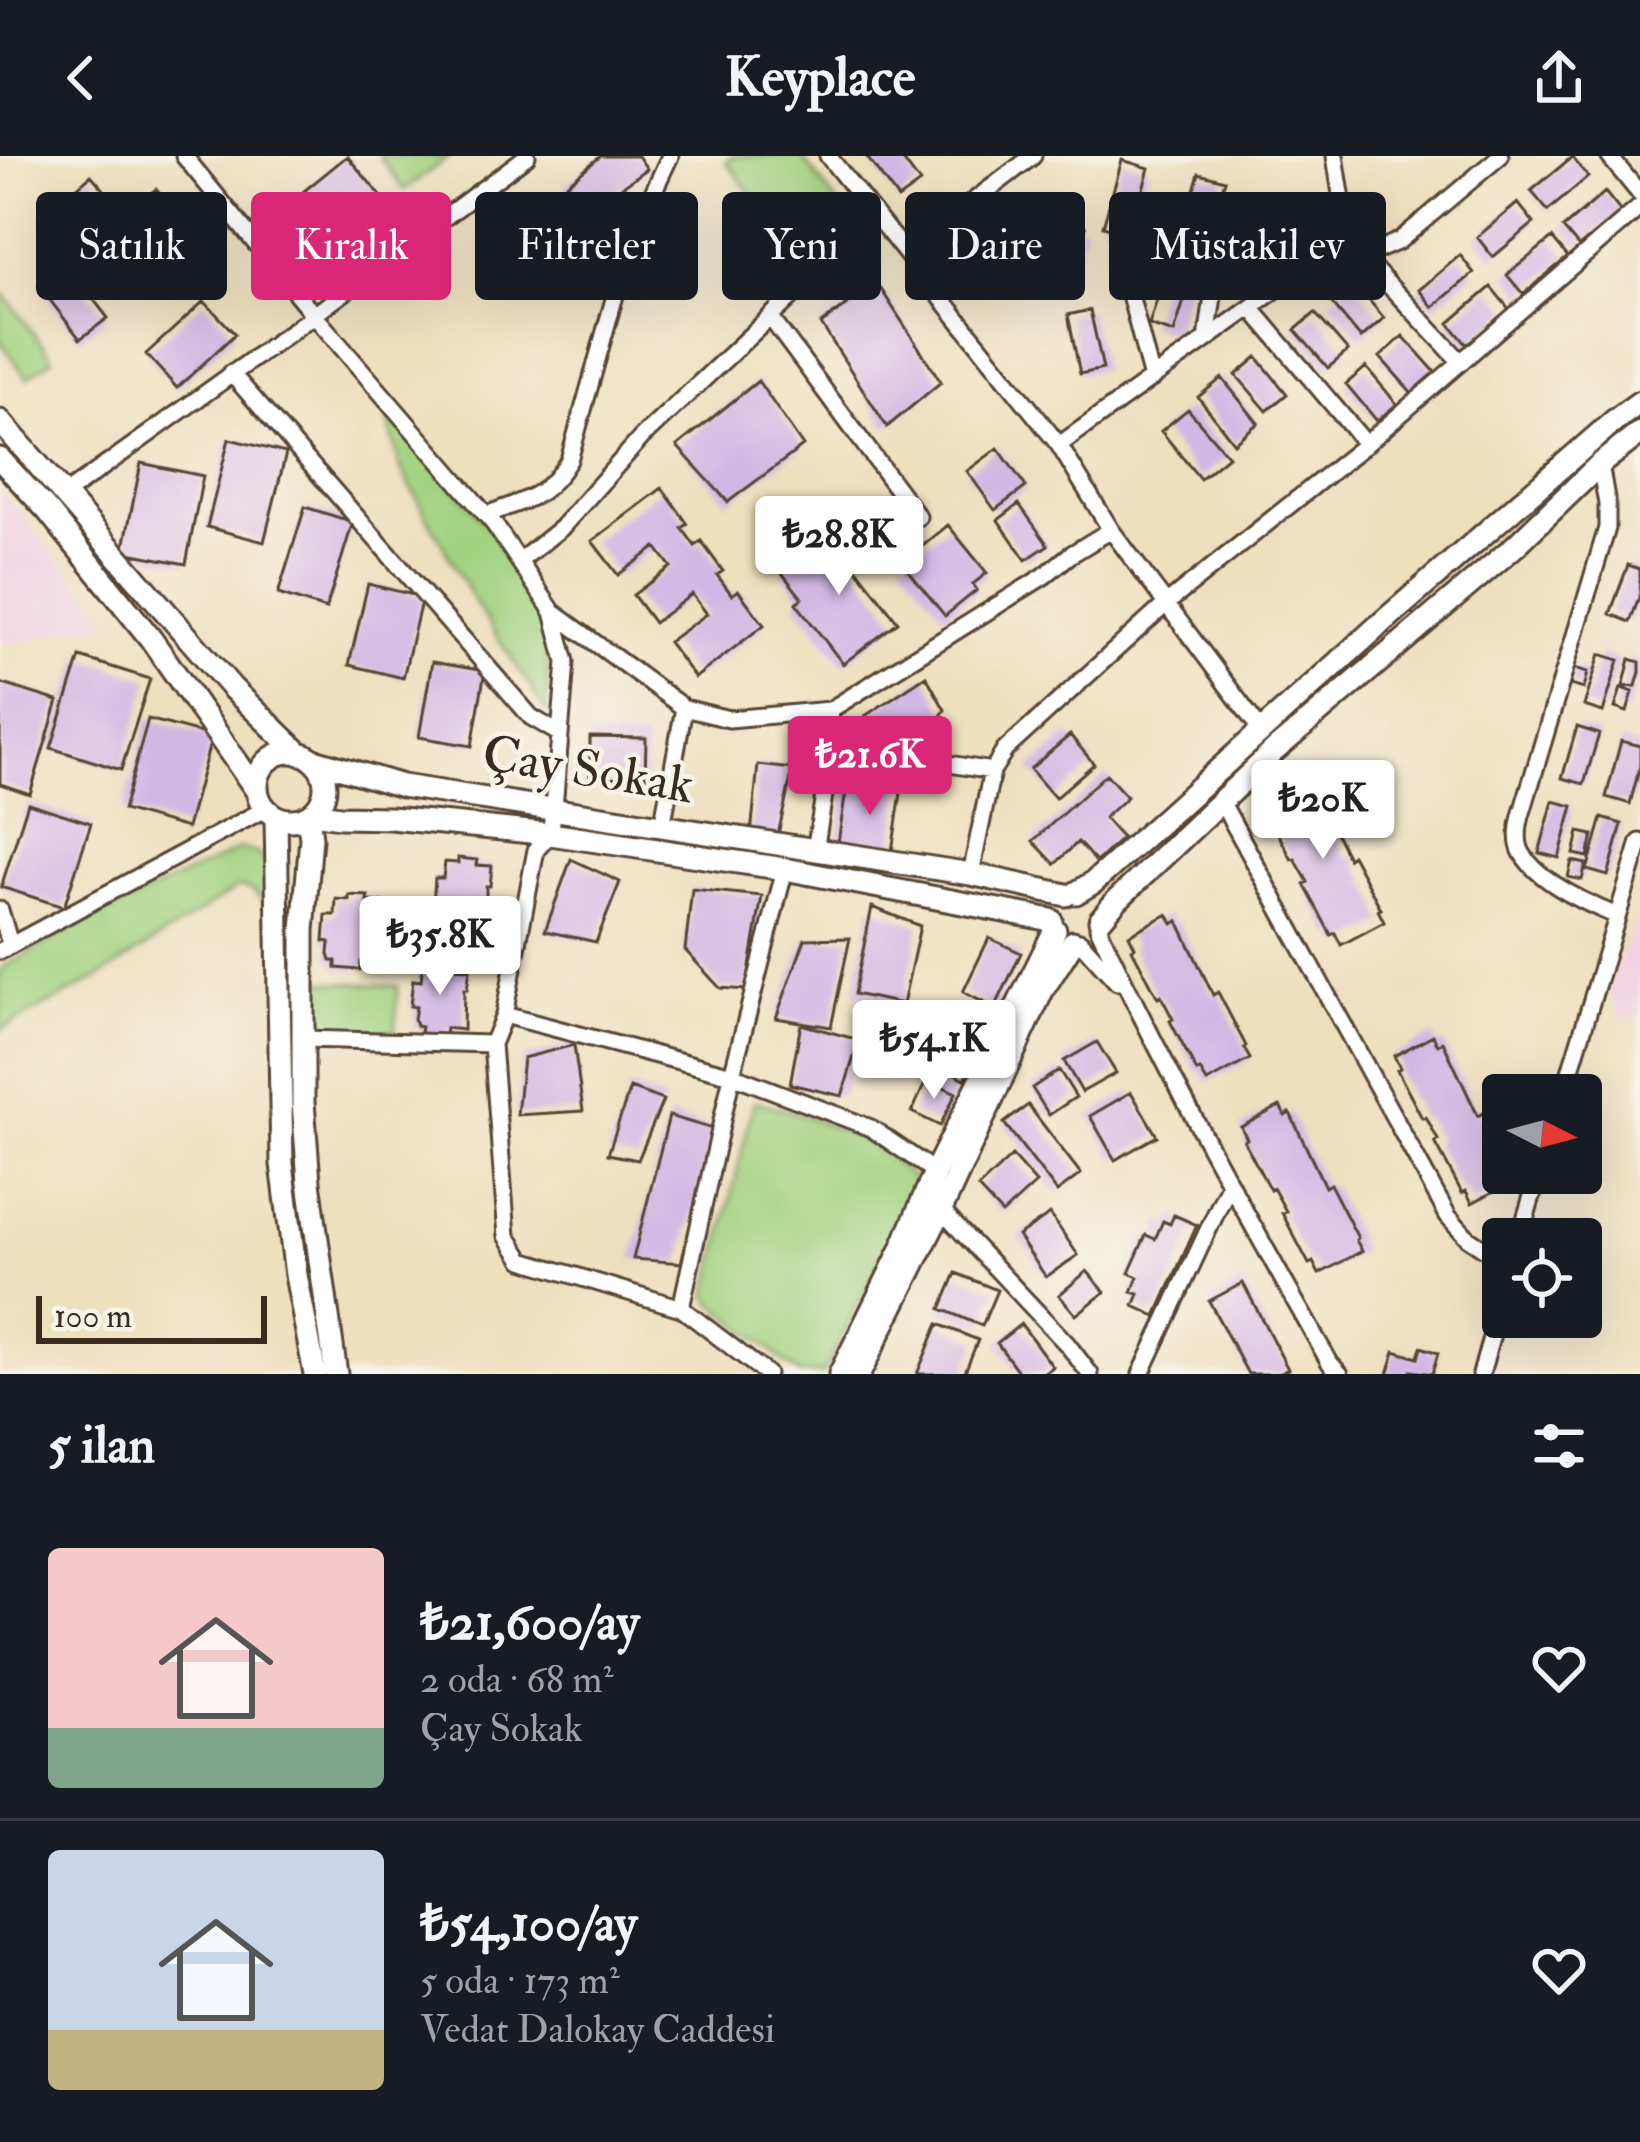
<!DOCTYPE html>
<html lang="tr">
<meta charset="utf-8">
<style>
:root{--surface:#171b24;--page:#20242c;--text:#f1f3f6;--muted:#9ea1a6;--line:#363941;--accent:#db2777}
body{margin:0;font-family:"IM FELL Double Pica",serif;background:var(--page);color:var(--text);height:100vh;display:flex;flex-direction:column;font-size:45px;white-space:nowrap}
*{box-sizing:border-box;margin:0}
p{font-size:39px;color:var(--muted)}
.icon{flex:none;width:66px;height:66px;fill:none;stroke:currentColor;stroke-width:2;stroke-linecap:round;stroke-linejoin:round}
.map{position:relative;height:1218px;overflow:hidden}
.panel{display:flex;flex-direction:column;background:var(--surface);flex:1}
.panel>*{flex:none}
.top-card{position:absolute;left:36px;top:36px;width:1569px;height:108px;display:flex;gap:24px}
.needle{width:78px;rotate:96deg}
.tools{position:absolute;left:1482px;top:918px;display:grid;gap:24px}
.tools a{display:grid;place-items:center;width:120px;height:120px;border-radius:12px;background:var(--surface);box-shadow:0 12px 48px #0002;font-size:60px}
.scale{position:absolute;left:36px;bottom:30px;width:231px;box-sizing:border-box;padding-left:12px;border:6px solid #3b2a1e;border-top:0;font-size:33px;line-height:42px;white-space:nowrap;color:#3b2a1e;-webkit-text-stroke:9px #f7f3e8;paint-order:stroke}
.price{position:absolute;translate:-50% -102px;padding:0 27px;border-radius:12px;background:#fff;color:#222;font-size:39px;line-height:78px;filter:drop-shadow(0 3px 6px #0008)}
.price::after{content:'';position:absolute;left:50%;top:72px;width:36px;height:27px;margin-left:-18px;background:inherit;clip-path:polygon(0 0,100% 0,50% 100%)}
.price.active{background:var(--accent);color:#fff}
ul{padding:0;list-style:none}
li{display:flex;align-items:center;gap:36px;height:300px;padding:0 48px}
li+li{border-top:3px solid var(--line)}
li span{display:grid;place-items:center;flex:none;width:336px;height:240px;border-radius:12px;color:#555}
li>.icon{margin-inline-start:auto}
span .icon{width:144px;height:144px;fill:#fffc;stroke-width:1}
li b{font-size:51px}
h2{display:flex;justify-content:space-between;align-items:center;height:144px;padding:0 48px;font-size:51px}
.tag{padding:0 42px;border-radius:12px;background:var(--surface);box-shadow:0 12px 48px #0002;font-size:42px;line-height:108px}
.tag.active{background:var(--accent);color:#fff}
header{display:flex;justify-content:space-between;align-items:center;height:156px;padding:0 48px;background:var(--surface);font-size:54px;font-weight:800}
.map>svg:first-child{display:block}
.built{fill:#f1d0e3}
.green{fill:#a1d17f;stroke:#6e7e4e;stroke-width:3}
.building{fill:#d2b7e4}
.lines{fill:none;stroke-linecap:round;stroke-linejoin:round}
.street-casing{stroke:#564536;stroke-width:21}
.secondary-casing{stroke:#564536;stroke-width:27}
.street{stroke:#fff;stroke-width:15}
.secondary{stroke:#fff;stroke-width:21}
.labels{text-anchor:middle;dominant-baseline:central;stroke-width:9;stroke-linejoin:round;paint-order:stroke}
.street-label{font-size:51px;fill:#3b2a1e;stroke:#f7f3e8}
</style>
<header><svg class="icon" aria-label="back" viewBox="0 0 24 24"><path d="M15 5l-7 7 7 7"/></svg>Keyplace<svg class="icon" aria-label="share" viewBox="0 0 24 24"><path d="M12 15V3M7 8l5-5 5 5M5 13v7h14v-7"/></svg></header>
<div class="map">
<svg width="1640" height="1218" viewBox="0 0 1640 1218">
<rect width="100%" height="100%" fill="#f7f3e8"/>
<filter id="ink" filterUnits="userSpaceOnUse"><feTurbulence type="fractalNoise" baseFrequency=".00833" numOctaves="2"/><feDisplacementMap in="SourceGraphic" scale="24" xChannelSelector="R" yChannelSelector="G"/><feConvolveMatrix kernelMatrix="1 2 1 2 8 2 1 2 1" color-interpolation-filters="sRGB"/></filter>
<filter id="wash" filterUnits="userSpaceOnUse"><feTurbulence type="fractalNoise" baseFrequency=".004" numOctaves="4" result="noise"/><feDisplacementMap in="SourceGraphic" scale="48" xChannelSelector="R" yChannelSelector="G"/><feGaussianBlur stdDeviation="2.7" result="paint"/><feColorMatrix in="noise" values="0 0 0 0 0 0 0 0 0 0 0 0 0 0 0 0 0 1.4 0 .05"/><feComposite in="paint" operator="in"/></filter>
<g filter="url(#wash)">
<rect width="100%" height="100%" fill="#eedfbd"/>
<path class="built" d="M0,333L110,465L9,489L0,485Z
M1640,753V858L1622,864L1608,834Z"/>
<path class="green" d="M379,0H450L404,34Z
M732,0H801L846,59L797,97L726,5Z
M0,133L53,203L27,222L0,185Z
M386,256L398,265C447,323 518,398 548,467L547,557L472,442L400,311Z
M240,693L257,697L270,710L271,758C261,744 256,731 238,731L100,821L0,874V813L79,769Z
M319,825L398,830L395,875L316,871Z
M754,945L798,957L867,985L919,1026L823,1218H799L712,1146L708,1139Z"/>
<g id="blocks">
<path class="building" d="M347,0L397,59L324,117L277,57Z
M601,0H638L647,13L583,58L565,29Z
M866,0H900L920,27L898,43Z
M1572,1L1588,21L1548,55L1531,35Z
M1122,4L1149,12L1130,78L1103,70Z
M1199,17L1225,24L1205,90L1180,82Z
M91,19L115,46L64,90L41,63Z
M156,33L197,87L169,108L127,55Z
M1605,36L1621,56L1579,91L1563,72Z
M1518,47L1534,67L1493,101L1477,81Z
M1062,64L1086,71L1067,134L1043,127Z
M589,68L611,91L557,128L542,98Z
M1552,82L1568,101L1523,138L1507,119Z
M120,94L139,117L120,132L102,108Z
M1460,99L1474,117L1433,151L1419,134Z
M1169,104L1194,112L1174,177L1149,169Z
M66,108L108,162L80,183L39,130Z
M1353,125L1384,162L1361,182L1330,145Z
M877,127L941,226L887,271L821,168Z
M1491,131L1510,154L1467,189L1449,167Z
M204,145L235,178L177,232L146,198Z
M1090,154L1103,213L1080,218L1068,159Z
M1315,157L1348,195L1328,212L1295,174Z
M1403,180L1436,217L1413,238L1380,201Z
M1257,201L1287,238L1267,255L1236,219Z
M1366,211L1397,248L1377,265L1346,228Z
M1222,222L1258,267L1234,287L1198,241Z
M758,225L803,290L728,346L677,290Z
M1188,253L1228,300L1200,323L1161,275Z
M229,283L286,297L264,386L207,371Z
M998,292L1026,331L995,354L967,315Z
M141,307L203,320L186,408L123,396Z
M662,332L688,368L682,372L695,390L701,385L723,415L717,419L732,439L738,434L764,469L695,522L668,486L707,458L692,438L654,467L633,439L671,411L656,391L618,419L592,385Z
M1019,348L1048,389L1026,404L998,364Z
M305,351L353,366L326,453L278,438Z
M948,369L987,417L973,428L977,434L945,460L902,407Z
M842,372L857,391L846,399L898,466L843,508L796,447L802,442L782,417Z
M1628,409L1640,413V439L1630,466L1610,458Z
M368,428L422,441L403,522L349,509Z
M1600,498L1619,504L1603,556L1584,550Z
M80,501L150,523L121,614L51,592Z
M1630,503L1640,506V516L1636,530L1623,531Z
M432,506L485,515L472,590L419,581Z
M1574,512L1588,516L1584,533L1570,529Z
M926,520L945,554L917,594L879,592L865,560Z
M0,527L58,545L30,638L0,628Z
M1621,532L1633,536L1627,556L1615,552Z
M148,563L212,580L187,672L123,654Z
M1577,571L1599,578L1584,628L1562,622Z
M1070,579L1094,608L1055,642L1030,613Z
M590,581L646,582L645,622L590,621Z
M1621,585L1640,590V610L1630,648L1606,641Z
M758,609L793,613L778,678H751Z
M1106,618L1127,641L1104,662L1122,682L1096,706L1078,686L1055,708L1033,685Z
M1302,621L1307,631L1312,628L1348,702L1352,699L1381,753L1378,754L1384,766L1341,789L1335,777L1331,779L1304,728L1308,726L1295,703L1292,704L1266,655L1269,654L1263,642Z
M848,622L902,630L891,702L837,693Z
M1553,645L1573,650L1559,702L1539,697Z
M28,647L91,667L64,751L1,731Z
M1602,662L1622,668L1608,720L1587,714Z
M1579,676L1593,679L1588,701L1574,698Z
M458,702L477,704L476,709L492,710L490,730H486V771L469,770L468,777L443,775L444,768H439L437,761L438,748H433L435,722H443L445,706L458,707Z
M571,703L620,726L596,786L545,775Z
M1572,705L1586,708L1582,724L1568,721Z
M692,733L762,740L746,834L720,832L685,794Z
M349,739L368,740L367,745L383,746L381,766H378V807L361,806L360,814L336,812V805H331L329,798L330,786L324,785L326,759H335L336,743L349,744Z
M872,751L920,770L903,848L854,838Z
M1168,758L1173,768L1178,765L1213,839L1218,836L1246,890L1244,892L1250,903L1207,926L1200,914L1197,916L1170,865L1173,863L1161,840L1158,842L1132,793L1135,791L1129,779Z
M850,782L831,871L776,862L805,783Z
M989,782L1021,797L995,852L963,836Z
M436,805L455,807L454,812L470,813L467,833H464L463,874L446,872L445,880L420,877L421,871L416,870L414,863L416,851L410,850L413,824L421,825L423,808L436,809Z
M956,855L990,872L965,923L931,906Z
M801,868L859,884L842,940L790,928Z
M1433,879L1438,889L1443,886L1478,960L1483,957L1503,996V1017H1511L1515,1024L1472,1047L1466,1035L1462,1037L1435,986L1438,984L1426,961L1422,962L1397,914L1400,912L1394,900Z
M1097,886L1116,917L1082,936L1064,905Z
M574,889L583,955L517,959L523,902Z
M1059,914L1076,941L1049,959L1032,932Z
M927,923L956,937L940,970L912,956Z
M630,932L663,944L638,1004L608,998Z
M1131,936L1157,980L1115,1004L1090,960Z
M1028,949L1081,1018L1057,1036L1004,967Z
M1280,950L1285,960L1290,957L1325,1031L1330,1028L1358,1082L1356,1084L1362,1095L1319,1118L1313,1106L1309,1108L1282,1057L1286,1055L1273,1032L1270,1034L1244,985L1247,983L1241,971Z
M669,960L713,973L681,1107L633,1103Z
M1012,1000L1036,1027L1002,1058L978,1032Z
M1050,1058L1078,1099L1046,1121L1018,1080Z
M1174,1059L1197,1069L1156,1160L1134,1150L1139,1138L1132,1136L1138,1121L1129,1117L1146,1079L1155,1083L1163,1065L1170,1068Z
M1087,1115L1105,1136L1076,1159L1059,1139Z
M956,1117L997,1134L982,1170L941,1153Z
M1243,1127L1288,1213L1278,1218H1248L1209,1145Z
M938,1168L978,1184L964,1218H917Z
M1021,1168L1053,1211L1043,1218H1020L997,1187Z
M1421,1191L1438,1197L1432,1218L1411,1215L1410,1218H1388L1395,1195L1418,1202Z"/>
</g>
</g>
<g filter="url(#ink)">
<use href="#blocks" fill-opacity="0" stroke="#564536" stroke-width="3"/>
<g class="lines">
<defs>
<path id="street" d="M184,0L314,159L494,368L553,456L566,506L554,652L550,678L536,694L504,859
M828,0L1059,289L1111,374L1262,576
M1609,0L1640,38
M1348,82L1355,93L1376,95L1399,85L1500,0
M1355,93L1461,206
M906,96L1033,0
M1121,104L1152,223
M1251,152L1366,288L1640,51
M770,161L918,361
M1207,183L1221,83
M231,217L531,561L560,578
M1059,289L1348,82L1335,0
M1600,308L1607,348V372L1521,660C1518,672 1516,686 1522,697C1538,726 1588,748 1617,760
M64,339L314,159L527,0
M486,359C526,343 545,343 569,304L630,86L670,0
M521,404L561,372L642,281L850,86
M553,456L684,552L729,563L830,554L832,589L992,615
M830,554L1044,420L1070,399L1111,374
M1221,645L1448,1060L1468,1082L1503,1105
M662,671L684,552
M815,695L832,589
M971,718L992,615L1005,594L1166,448L1366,288
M0,754L10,788
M1098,771C1168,920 1249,1064 1330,1207L1340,1218
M1080,785L1117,826
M0,795L265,653
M303,883L492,888L504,859L732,919L871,972L935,1016
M492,888L507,1080L523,1104L681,1152L767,1218
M1563,939L1640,686
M941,1054L1067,1188L1090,1218
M1519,1083L1539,1017
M681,1152L732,919L785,713
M1141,1218L1229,1029
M1481,1218L1503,1138"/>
<path id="secondary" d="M0,265L232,532L300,598
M0,303L48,355L151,483L257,635
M257 630a34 34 0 1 1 68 0a34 34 0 1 1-68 0Z
M311,603L402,630L971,718L1066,739
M313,657L340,661L391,662L550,678L785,713L1051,764
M308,660L311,682L303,774V946L309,1026L336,1218
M276,661L282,1008L296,1119L315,1218
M1076,737L1094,726L1377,471L1614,265L1640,246
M1100,764L1116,745L1274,595L1515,390L1600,308L1640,277
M840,1218L901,1095L935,1016L1055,774
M859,1218L941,1054L1042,835L1073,786"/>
</defs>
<use href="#street" class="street-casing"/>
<use href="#secondary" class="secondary-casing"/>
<use href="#street" class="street"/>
<use href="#secondary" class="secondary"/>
</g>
</g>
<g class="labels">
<g class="street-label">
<text transform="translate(588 614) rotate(9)">Çay Sokak</text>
</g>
</g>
</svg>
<div class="tools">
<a><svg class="needle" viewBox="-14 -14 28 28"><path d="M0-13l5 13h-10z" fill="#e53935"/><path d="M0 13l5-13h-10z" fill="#9ea1a6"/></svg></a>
<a><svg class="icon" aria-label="locate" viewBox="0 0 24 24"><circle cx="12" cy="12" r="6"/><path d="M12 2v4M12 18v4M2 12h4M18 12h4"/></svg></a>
</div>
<div class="scale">100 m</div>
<b class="price" style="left:839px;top:442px">₺28.8K</b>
<b class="price active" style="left:870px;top:662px">₺21.6K</b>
<b class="price" style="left:1323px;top:706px">₺20K</b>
<b class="price" style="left:440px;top:842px">₺35.8K</b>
<b class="price" style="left:934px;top:946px">₺54.1K</b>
<div class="top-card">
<a class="tag">Satılık</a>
<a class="tag active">Kiralık</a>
<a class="tag">Filtreler</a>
<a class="tag">Yeni</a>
<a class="tag">Daire</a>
<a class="tag">Müstakil ev</a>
</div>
</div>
<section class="panel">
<h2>5 ilan<svg class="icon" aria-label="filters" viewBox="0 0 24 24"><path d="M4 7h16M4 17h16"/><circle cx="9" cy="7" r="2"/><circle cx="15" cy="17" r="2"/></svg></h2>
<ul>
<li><span style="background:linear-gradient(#f6c9c9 75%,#7fa58c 0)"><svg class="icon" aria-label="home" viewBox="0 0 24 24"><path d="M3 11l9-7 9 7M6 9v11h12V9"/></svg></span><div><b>₺21,600/ay</b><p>2 oda · 68 m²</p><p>Çay Sokak</p></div><svg class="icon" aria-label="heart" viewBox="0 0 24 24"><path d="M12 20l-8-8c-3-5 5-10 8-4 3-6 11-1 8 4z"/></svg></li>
<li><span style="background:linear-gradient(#c9d6e8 75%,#c2b280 0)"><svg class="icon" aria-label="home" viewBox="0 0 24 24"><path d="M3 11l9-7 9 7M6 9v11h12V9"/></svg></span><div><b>₺54,100/ay</b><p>5 oda · 173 m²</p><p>Vedat Dalokay Caddesi</p></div><svg class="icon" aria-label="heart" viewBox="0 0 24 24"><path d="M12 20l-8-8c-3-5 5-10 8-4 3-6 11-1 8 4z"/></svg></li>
</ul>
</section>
